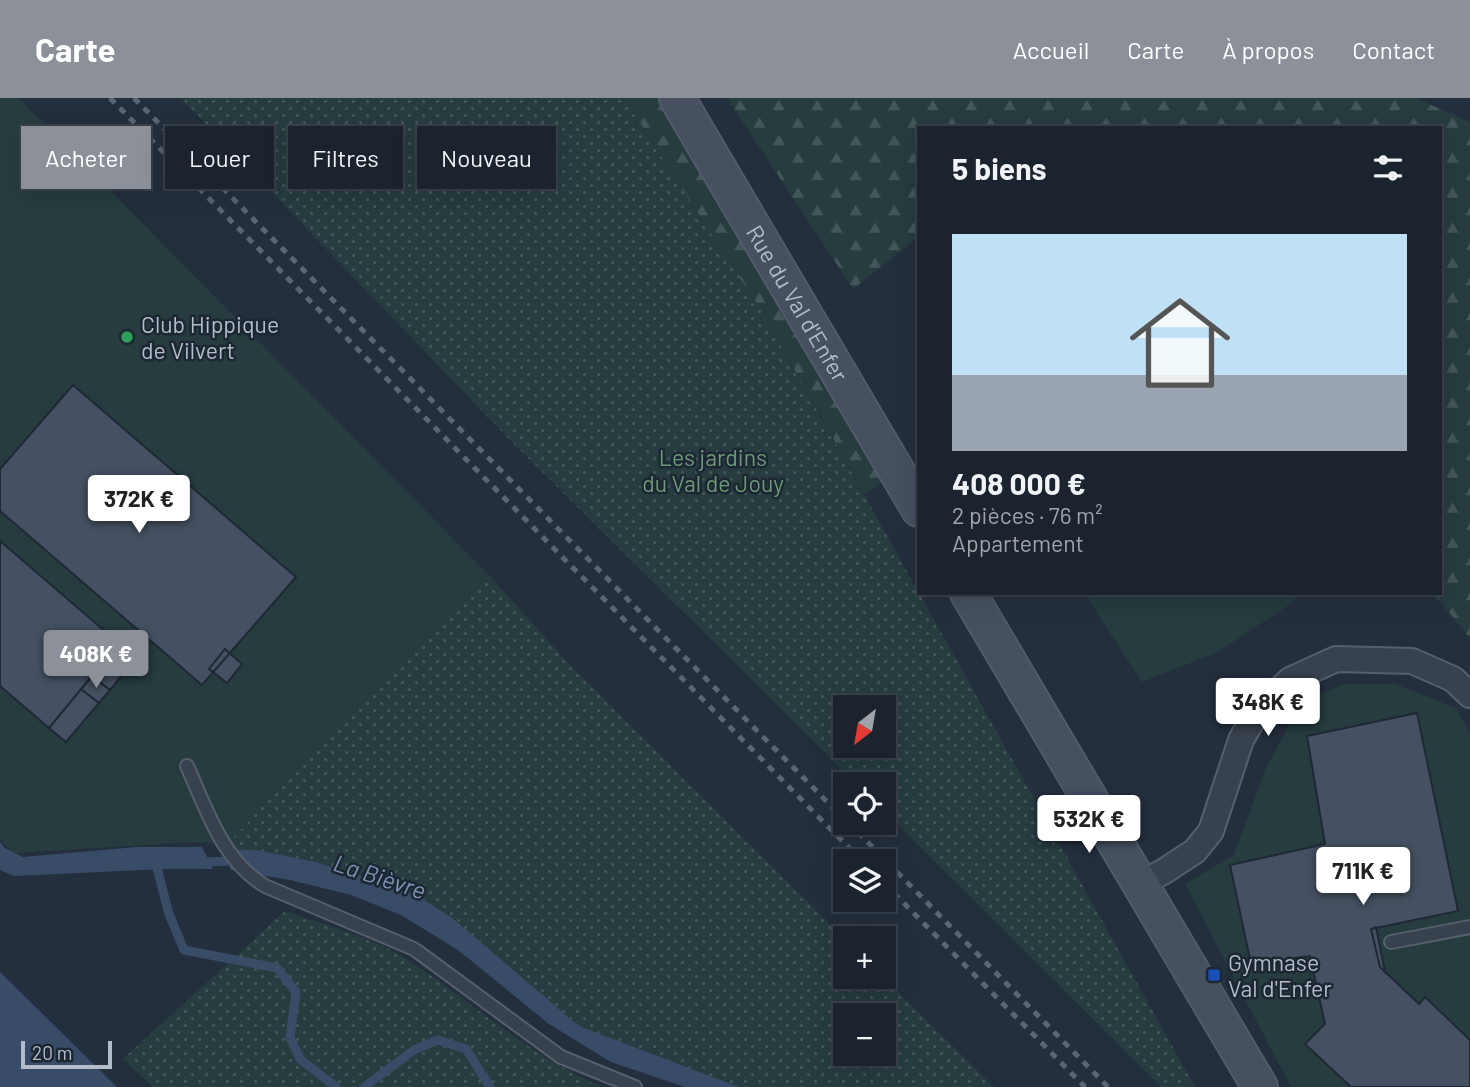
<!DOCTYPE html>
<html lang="fr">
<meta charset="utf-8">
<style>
:root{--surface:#1b232e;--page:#282f3a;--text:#f1f3f6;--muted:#a0a4aa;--line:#39404a;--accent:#8c9099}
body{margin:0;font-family:Barlow,sans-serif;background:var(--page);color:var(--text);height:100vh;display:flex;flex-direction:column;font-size:26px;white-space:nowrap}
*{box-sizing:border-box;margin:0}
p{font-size:23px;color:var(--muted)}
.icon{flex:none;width:38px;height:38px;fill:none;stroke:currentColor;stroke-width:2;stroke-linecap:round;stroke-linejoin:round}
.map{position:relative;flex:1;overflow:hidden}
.details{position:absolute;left:917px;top:28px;width:525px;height:469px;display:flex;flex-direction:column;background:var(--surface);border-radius:0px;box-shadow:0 7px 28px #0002,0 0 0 2px var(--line)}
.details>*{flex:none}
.hud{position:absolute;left:21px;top:28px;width:665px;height:63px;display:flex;gap:14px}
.needle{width:46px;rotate:211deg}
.buttons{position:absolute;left:833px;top:597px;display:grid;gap:14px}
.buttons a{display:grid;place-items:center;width:63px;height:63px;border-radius:0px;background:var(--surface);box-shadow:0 7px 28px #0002,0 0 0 2px var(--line);font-size:35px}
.scale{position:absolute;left:21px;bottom:18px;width:91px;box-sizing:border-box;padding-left:7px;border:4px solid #b4bcc9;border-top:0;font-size:19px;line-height:24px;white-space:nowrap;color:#b4bcc9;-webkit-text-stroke:5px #1d2633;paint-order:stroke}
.price{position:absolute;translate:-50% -60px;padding:0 16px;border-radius:7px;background:#fff;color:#222;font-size:23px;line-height:46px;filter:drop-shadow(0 2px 4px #0008)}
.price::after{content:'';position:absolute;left:50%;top:42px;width:21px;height:16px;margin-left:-10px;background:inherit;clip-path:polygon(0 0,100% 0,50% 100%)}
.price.active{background:var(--accent);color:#fff}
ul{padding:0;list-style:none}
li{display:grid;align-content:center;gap:14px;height:371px;padding:0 35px}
li span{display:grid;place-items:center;height:217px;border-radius:0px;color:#555}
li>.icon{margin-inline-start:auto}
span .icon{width:126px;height:126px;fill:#fffc;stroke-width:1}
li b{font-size:30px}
h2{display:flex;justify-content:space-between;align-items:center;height:84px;padding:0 35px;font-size:30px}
.chip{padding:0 24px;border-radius:0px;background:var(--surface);box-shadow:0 7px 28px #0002,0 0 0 2px var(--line);font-size:24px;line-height:63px}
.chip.active{background:var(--accent);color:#fff}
header{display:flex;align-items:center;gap:42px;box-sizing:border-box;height:98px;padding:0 35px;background:var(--accent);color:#fff}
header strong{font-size:33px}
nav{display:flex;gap:38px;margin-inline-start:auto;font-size:24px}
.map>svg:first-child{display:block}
.green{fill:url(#green-dots);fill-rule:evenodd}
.forest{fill:url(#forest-firs)}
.pitch{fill:#263c3f}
.water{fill:#394c67}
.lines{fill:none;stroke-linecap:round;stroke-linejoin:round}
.stream{stroke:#394c67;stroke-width:9}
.building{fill:#455162;stroke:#1f2835;stroke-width:2}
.lane-casing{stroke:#565f6c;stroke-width:16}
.street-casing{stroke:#565f6c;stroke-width:28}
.secondary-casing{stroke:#565f6c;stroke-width:38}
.lane{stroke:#38414e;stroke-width:12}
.street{stroke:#38414e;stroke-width:24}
.secondary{stroke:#465061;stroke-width:35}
.rail{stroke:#5a6575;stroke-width:5;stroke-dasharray:7 7;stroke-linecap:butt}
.leisure-dot{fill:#2e9e5b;stroke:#1d2633;stroke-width:2.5}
.transit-dot{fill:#1a4fb4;stroke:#1d2633;stroke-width:2.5}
.labels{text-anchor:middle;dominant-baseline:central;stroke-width:5;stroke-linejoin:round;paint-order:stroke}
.street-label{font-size:23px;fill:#b4bcc9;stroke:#1d2633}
.poi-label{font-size:23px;fill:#b4bcc9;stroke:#1d2633;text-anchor:start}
.park-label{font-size:23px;fill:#6b9a76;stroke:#1d2633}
.water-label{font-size:24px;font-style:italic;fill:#7c92b1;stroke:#1d2633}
</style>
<header>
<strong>Carte</strong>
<nav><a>Accueil</a><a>Carte</a><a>À propos</a><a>Contact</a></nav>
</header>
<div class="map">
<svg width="1470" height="989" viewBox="0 0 1470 989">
<defs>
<pattern id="green-dots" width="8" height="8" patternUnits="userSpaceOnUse" patternTransform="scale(1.75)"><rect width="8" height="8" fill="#263c3f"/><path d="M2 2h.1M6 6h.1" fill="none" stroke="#435659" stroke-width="1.8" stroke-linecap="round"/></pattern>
<pattern id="forest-firs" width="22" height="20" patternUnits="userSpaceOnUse" patternTransform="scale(1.75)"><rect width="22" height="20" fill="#263c3f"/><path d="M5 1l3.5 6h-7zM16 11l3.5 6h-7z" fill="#435659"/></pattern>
</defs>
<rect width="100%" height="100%" fill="#242f3e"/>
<path class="green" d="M181,0H624L762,214L1195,989H1161L884,713V686H857L508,340ZM845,609H884V648H845Z
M489,477L570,567L845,841V878L883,879L994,989H739L579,928L413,794L316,764L257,752L222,751L326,639ZM845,917H884V956H845Z
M285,813C327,828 377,840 414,866C477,908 533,960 603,989H153L123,961Z"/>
<path class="forest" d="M624,0H660L888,380L865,397L762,214Z
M727,0H1415L1470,24V540L1433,495H1440V30H919V139L853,191Z"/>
<path class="pitch" d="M0,0H19L489,477L326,639L228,746L195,744L14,755L0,742Z
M1084,495H1301L1289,507L1216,555L1142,584Z
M1343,586H1395L1456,610L1470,635V989H1291L1185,786L1234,757L1265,672L1301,605Z"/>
<path class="water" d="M0,744L5,750L23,759L137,749H202L213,771H164L14,778L0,772Z
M222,751L257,752L316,764L412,794L451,819L579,928L739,989H685L611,964L549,926L458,852L401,817L351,797L290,782L231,772Z
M0,874L117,989H0Z"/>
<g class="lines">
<path class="stream" d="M198,764L237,763
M156,766L169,816L184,852L277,870L296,894L290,939L300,961L336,989
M364,989L414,952L438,942L466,951L490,989"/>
</g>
<path class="building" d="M73,287L296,479L202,587L0,413V371Z
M0,443L136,560L110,592L92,578L49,630L0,588Z
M225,551L242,566L227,585L209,571Z
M92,578L110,592L99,605L81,591Z
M81,591L99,605L66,644L49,630Z
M1417,615L1458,813L1371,831L1380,869L1419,906L1425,899L1470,942V989H1351L1305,946L1325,926L1310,858L1251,866L1230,767L1325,746L1307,638Z
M1376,829L1385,874L1380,869L1371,831Z"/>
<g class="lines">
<defs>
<path id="lane" d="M187,668C207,712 222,762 265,788L414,851L561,959L635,989
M1391,844L1470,829"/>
<path id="street" d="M1139,786L1163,774L1195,753L1211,733L1241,642L1258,612L1290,582L1336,561L1412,563L1453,581L1470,597"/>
<g id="secondary">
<path id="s1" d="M677,0L919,411"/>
<path d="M968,495L1260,989"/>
</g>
</defs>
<use href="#lane" class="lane-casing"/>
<use href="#street" class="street-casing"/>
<use href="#secondary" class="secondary-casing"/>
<use href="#lane" class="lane"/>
<use href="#street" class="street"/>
<use href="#secondary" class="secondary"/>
<path class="rail" d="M110,0L862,763
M134,0L845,722
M848,724L1108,989
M884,785L1085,989"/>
</g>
<circle class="leisure-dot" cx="127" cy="239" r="7"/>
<rect class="transit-dot" x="1207" y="870" width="14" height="14" rx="3.5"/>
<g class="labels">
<g class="street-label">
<text stroke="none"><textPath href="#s1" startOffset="238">Rue du Val d'Enfer</textPath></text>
</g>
<g class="poi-label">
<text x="141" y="226">Club Hippique<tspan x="141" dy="26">de Vilvert</tspan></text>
<text x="1228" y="864">Gymnase<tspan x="1228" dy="26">Val d'Enfer</tspan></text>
</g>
<g class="park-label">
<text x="713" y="359">Les jardins<tspan x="713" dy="26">du Val de Jouy</tspan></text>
</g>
<g class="water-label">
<text transform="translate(380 778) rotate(18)">La Bièvre</text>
</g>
</g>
</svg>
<div class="buttons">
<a><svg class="needle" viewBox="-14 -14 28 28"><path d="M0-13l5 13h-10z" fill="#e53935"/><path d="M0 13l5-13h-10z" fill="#a0a4aa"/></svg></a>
<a><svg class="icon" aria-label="locate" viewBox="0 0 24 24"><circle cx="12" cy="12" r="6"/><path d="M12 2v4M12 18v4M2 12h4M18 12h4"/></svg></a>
<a><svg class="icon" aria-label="layers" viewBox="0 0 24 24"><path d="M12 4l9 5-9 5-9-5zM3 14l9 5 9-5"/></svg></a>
<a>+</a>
<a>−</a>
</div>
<div class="scale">20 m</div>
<b class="price" style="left:139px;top:437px">372K €</b>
<b class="price active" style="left:96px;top:592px">408K €</b>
<b class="price" style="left:1268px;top:640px">348K €</b>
<b class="price" style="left:1089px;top:757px">532K €</b>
<b class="price" style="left:1363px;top:809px">711K €</b>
<div class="hud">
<a class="chip active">Acheter</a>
<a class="chip">Louer</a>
<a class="chip">Filtres</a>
<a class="chip">Nouveau</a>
</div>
<section class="details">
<h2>5 biens<svg class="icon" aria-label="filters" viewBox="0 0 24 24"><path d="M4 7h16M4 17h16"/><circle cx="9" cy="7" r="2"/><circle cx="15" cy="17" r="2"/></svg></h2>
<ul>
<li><span style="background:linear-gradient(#bfe0f5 65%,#9aa5b1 0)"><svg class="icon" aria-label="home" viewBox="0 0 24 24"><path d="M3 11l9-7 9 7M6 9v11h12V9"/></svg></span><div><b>408 000 €</b><p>2 pièces · 76 m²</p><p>Appartement</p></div></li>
</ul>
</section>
</div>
